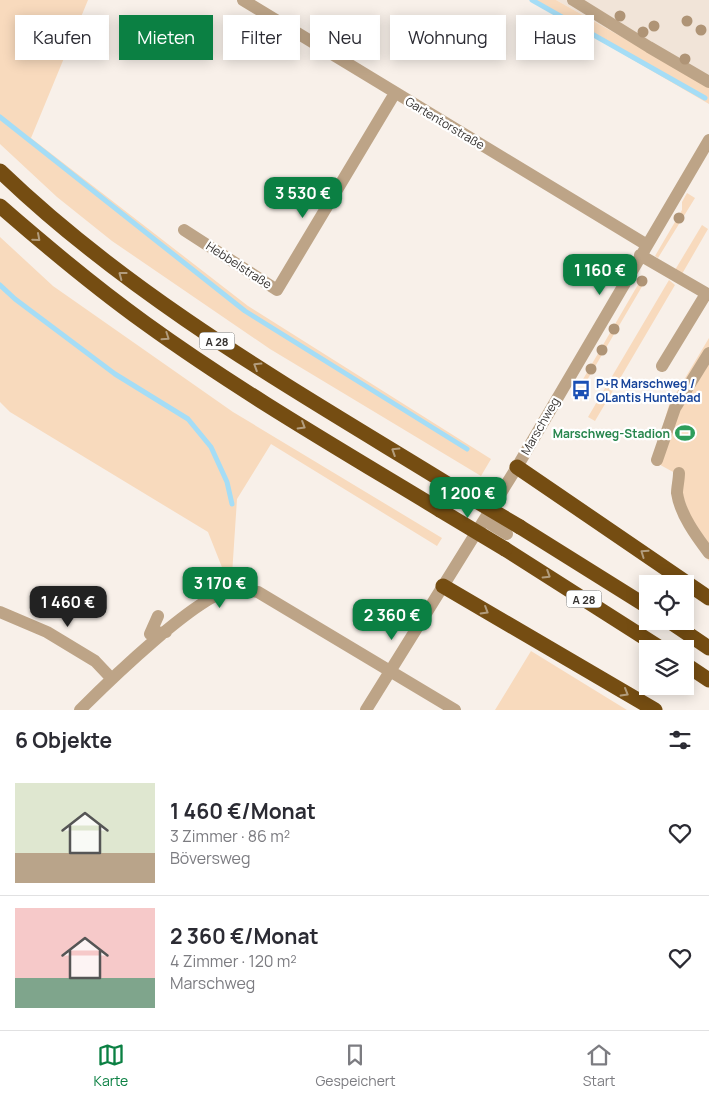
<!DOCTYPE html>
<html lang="de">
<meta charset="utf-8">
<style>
:root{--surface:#fff;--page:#f2f2f3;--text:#2b2b33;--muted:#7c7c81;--line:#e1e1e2;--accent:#0b8043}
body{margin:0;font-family:Manrope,sans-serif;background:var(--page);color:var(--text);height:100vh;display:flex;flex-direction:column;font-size:19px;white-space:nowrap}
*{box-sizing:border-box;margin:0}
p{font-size:16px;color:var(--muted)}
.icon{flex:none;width:28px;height:28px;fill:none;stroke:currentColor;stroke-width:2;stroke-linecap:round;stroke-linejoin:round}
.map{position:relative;height:710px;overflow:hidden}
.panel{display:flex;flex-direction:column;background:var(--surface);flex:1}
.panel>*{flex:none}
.guide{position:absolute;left:15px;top:15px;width:680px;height:45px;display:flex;gap:10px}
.buttons{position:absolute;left:639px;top:575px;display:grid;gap:10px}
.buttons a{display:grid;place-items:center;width:55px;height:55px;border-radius:0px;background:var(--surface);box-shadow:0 2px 12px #0003;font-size:25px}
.price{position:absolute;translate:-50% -42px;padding:0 11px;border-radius:10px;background:var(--accent);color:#fff;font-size:16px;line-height:32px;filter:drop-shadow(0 1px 2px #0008)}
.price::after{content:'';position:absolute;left:50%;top:30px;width:15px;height:11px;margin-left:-8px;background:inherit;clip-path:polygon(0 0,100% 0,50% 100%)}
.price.on{background:#222;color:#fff}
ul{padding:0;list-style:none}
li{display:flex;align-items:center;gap:15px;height:125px;padding:0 15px}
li+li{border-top:1px solid var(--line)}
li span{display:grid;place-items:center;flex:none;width:140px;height:100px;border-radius:0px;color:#555}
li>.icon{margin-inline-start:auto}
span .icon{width:60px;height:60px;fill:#fffc;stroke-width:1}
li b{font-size:21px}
h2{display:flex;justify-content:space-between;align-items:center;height:60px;padding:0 15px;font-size:21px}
.pill{padding:0 18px;border-radius:0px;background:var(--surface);box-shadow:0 2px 12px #0003;font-size:18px;line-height:45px}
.pill.on{background:var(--accent);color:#fff}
.dock{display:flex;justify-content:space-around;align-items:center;height:70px;border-top:1px solid var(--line);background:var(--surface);font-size:14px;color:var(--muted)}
.dock a{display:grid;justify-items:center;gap:2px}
.dock .on{color:var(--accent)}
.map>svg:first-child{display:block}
.built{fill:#f1e4d8}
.green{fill:#f8dabd}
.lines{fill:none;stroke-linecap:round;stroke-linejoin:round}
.stream{stroke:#a5ddf6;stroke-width:5}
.minor{stroke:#bda487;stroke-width:12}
.highway{stroke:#754d12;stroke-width:15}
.highway-bridge{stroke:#754d12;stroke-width:15}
.tree{fill:#af9476}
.oneway{stroke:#b39d7d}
.labels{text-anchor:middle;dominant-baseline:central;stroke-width:4.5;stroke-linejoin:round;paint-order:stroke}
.shield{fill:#fff;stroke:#72706e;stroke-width:1}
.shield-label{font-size:11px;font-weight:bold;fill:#353230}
.street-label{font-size:12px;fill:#353230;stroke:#fff}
.transit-label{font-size:12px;font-weight:bold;fill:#164399;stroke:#fff;text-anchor:start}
.leisure-label{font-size:12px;font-weight:bold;fill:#27864d;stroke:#fff;text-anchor:end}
</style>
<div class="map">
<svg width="709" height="710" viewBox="0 0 709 710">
<rect width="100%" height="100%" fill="#f8f0e9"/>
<path class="built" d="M556,0H709V86Z"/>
<path class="green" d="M0,0H88L31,138L248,306L491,459L481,476L270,349L112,241L57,197L0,144Z
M530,0H556L709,86V104Z
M687,193L695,198L658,258L655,256L682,210V202Z
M702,225L708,229L682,274L675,270Z
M0,237L53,286L233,412L442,538L437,546L271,444L237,499L231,590L208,532L10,412L0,402Z
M643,276L647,278L586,382L582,381Z
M669,280L675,285L595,421L588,417Z
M709,338V561L703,554L675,473L653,461L669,405Z
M531,651L627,710H495Z"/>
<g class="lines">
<path class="stream" d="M532,0L705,98
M0,117L245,311L467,449
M0,285L15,299L115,374L188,419L211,447L227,482L232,504"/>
<path class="minor" d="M243,0L647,245
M573,0L649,47L709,82
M184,230L277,290L395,93
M640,255L709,295
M662,366L706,294
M657,460L675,408L709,353
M679,473C679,480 677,487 677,493C680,514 696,536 709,553
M484,520L507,534
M0,612L47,632L95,661L112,679
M158,616L150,634L166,632
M80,710C106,684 199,593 232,590C240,589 250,591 258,592L455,710
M366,710L517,467L709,140"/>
<path class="highway" d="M0,171C133,299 295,390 451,486
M0,206C47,247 95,287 145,323C239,391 341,450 440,510
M517,467L709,598
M520,527L648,607
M505,549L662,649
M443,586L655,710
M669,621L709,648
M685,664L709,680"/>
<path class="highway-bridge" d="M451,486L520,527
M440,510L505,549"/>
</g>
<g class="tree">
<circle cx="620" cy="16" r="5.5"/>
<circle cx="687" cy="21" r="5.5"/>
<circle cx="654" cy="26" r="5.5"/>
<circle cx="701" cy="30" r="5.5"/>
<circle cx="643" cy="32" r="5.5"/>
<circle cx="685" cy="59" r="5.5"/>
<circle cx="679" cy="218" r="5.5"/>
<circle cx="642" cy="281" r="5.5"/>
<circle cx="614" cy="329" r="5.5"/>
<circle cx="602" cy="350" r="5.5"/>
<circle cx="591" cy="369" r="5.5"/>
</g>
<defs><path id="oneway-chevron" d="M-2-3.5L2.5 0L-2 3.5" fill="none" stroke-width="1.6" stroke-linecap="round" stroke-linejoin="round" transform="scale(1.25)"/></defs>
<g class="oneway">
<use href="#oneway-chevron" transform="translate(37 238) rotate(41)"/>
<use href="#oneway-chevron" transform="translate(122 275) rotate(-143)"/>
<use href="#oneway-chevron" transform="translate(166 337) rotate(34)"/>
<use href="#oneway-chevron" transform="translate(257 366) rotate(-148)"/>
<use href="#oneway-chevron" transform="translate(302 426) rotate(31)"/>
<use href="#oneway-chevron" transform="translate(395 451) rotate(-148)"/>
<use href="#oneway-chevron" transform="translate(644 553) rotate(-145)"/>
<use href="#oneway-chevron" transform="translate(547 575) rotate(32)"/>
<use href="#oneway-chevron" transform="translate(485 611) rotate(31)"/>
<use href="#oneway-chevron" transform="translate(625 693) rotate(30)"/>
</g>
<defs>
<symbol id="bus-bare" viewBox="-9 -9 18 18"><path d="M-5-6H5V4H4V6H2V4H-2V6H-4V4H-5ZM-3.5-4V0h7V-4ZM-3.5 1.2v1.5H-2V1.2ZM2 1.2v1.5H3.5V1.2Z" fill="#1a4fb4" stroke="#fff" stroke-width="2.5" paint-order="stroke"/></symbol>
<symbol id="stadium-bare" viewBox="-9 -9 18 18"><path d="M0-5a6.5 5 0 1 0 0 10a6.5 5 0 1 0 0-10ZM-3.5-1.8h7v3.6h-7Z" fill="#2e9e5b" stroke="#fff" stroke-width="2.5" paint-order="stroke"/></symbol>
</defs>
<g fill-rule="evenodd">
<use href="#bus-bare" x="567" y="376" width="28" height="28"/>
<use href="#stadium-bare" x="671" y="419" width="28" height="28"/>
</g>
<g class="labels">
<g class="shield">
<rect x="199.5" y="332.5" width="35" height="17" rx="4"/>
<rect x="566.5" y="590.5" width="35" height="17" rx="4"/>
</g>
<g class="shield-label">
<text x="217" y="341">A 28</text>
<text x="584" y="599">A 28</text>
</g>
<g class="street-label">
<text transform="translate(445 123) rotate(31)">Gartentorstraße</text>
<text transform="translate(239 265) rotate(33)">Hebbelstraße</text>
<text transform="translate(540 426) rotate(-60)">Marschweg</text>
</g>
<g class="transit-label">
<text x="596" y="383">P+R Marschweg /<tspan x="596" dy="14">OLantis Huntebad</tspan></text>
</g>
<g class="leisure-label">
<text x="670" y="433">Marschweg-Stadion</text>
</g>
</g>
</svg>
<div class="buttons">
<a><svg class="icon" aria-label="locate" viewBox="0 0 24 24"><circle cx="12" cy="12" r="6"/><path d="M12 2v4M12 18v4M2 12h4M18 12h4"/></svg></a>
<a><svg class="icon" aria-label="layers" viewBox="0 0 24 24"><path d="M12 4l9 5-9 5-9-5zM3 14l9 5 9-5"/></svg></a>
</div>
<b class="price" style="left:303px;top:219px">3 530 €</b>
<b class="price" style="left:600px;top:296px">1 160 €</b>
<b class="price" style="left:468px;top:519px">1 200 €</b>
<b class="price" style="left:220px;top:609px">3 170 €</b>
<b class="price on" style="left:68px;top:628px">1 460 €</b>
<b class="price" style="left:392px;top:641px">2 360 €</b>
<div class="guide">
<a class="pill">Kaufen</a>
<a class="pill on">Mieten</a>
<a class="pill">Filter</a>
<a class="pill">Neu</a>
<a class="pill">Wohnung</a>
<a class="pill">Haus</a>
</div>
</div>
<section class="panel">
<h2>6 Objekte<svg class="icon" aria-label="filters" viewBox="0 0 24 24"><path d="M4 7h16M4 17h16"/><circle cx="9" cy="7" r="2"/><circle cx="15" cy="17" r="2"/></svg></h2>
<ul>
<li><span style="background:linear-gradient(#dfe7d0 70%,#b9a48a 0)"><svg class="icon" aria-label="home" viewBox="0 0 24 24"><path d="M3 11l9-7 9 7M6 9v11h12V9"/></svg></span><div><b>1 460 €/Monat</b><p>3 Zimmer · 86 m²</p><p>Böversweg</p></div><svg class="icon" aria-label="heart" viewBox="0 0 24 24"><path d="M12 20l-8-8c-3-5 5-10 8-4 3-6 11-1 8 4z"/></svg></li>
<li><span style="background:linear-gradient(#f6c9c9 70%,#7fa58c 0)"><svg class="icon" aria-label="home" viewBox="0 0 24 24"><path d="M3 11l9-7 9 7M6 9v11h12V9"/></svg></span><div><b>2 360 €/Monat</b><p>4 Zimmer · 120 m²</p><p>Marschweg</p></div><svg class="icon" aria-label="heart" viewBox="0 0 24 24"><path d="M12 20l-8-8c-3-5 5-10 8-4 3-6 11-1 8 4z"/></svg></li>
</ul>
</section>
<nav class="dock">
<a class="on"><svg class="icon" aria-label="map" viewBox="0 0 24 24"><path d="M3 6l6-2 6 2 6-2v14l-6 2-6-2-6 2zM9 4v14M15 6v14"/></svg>Karte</a>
<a><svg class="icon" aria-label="saved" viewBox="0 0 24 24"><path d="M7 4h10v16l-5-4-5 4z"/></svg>Gespeichert</a>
<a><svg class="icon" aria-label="home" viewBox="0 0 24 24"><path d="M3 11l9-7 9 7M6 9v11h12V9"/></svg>Start</a>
</nav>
